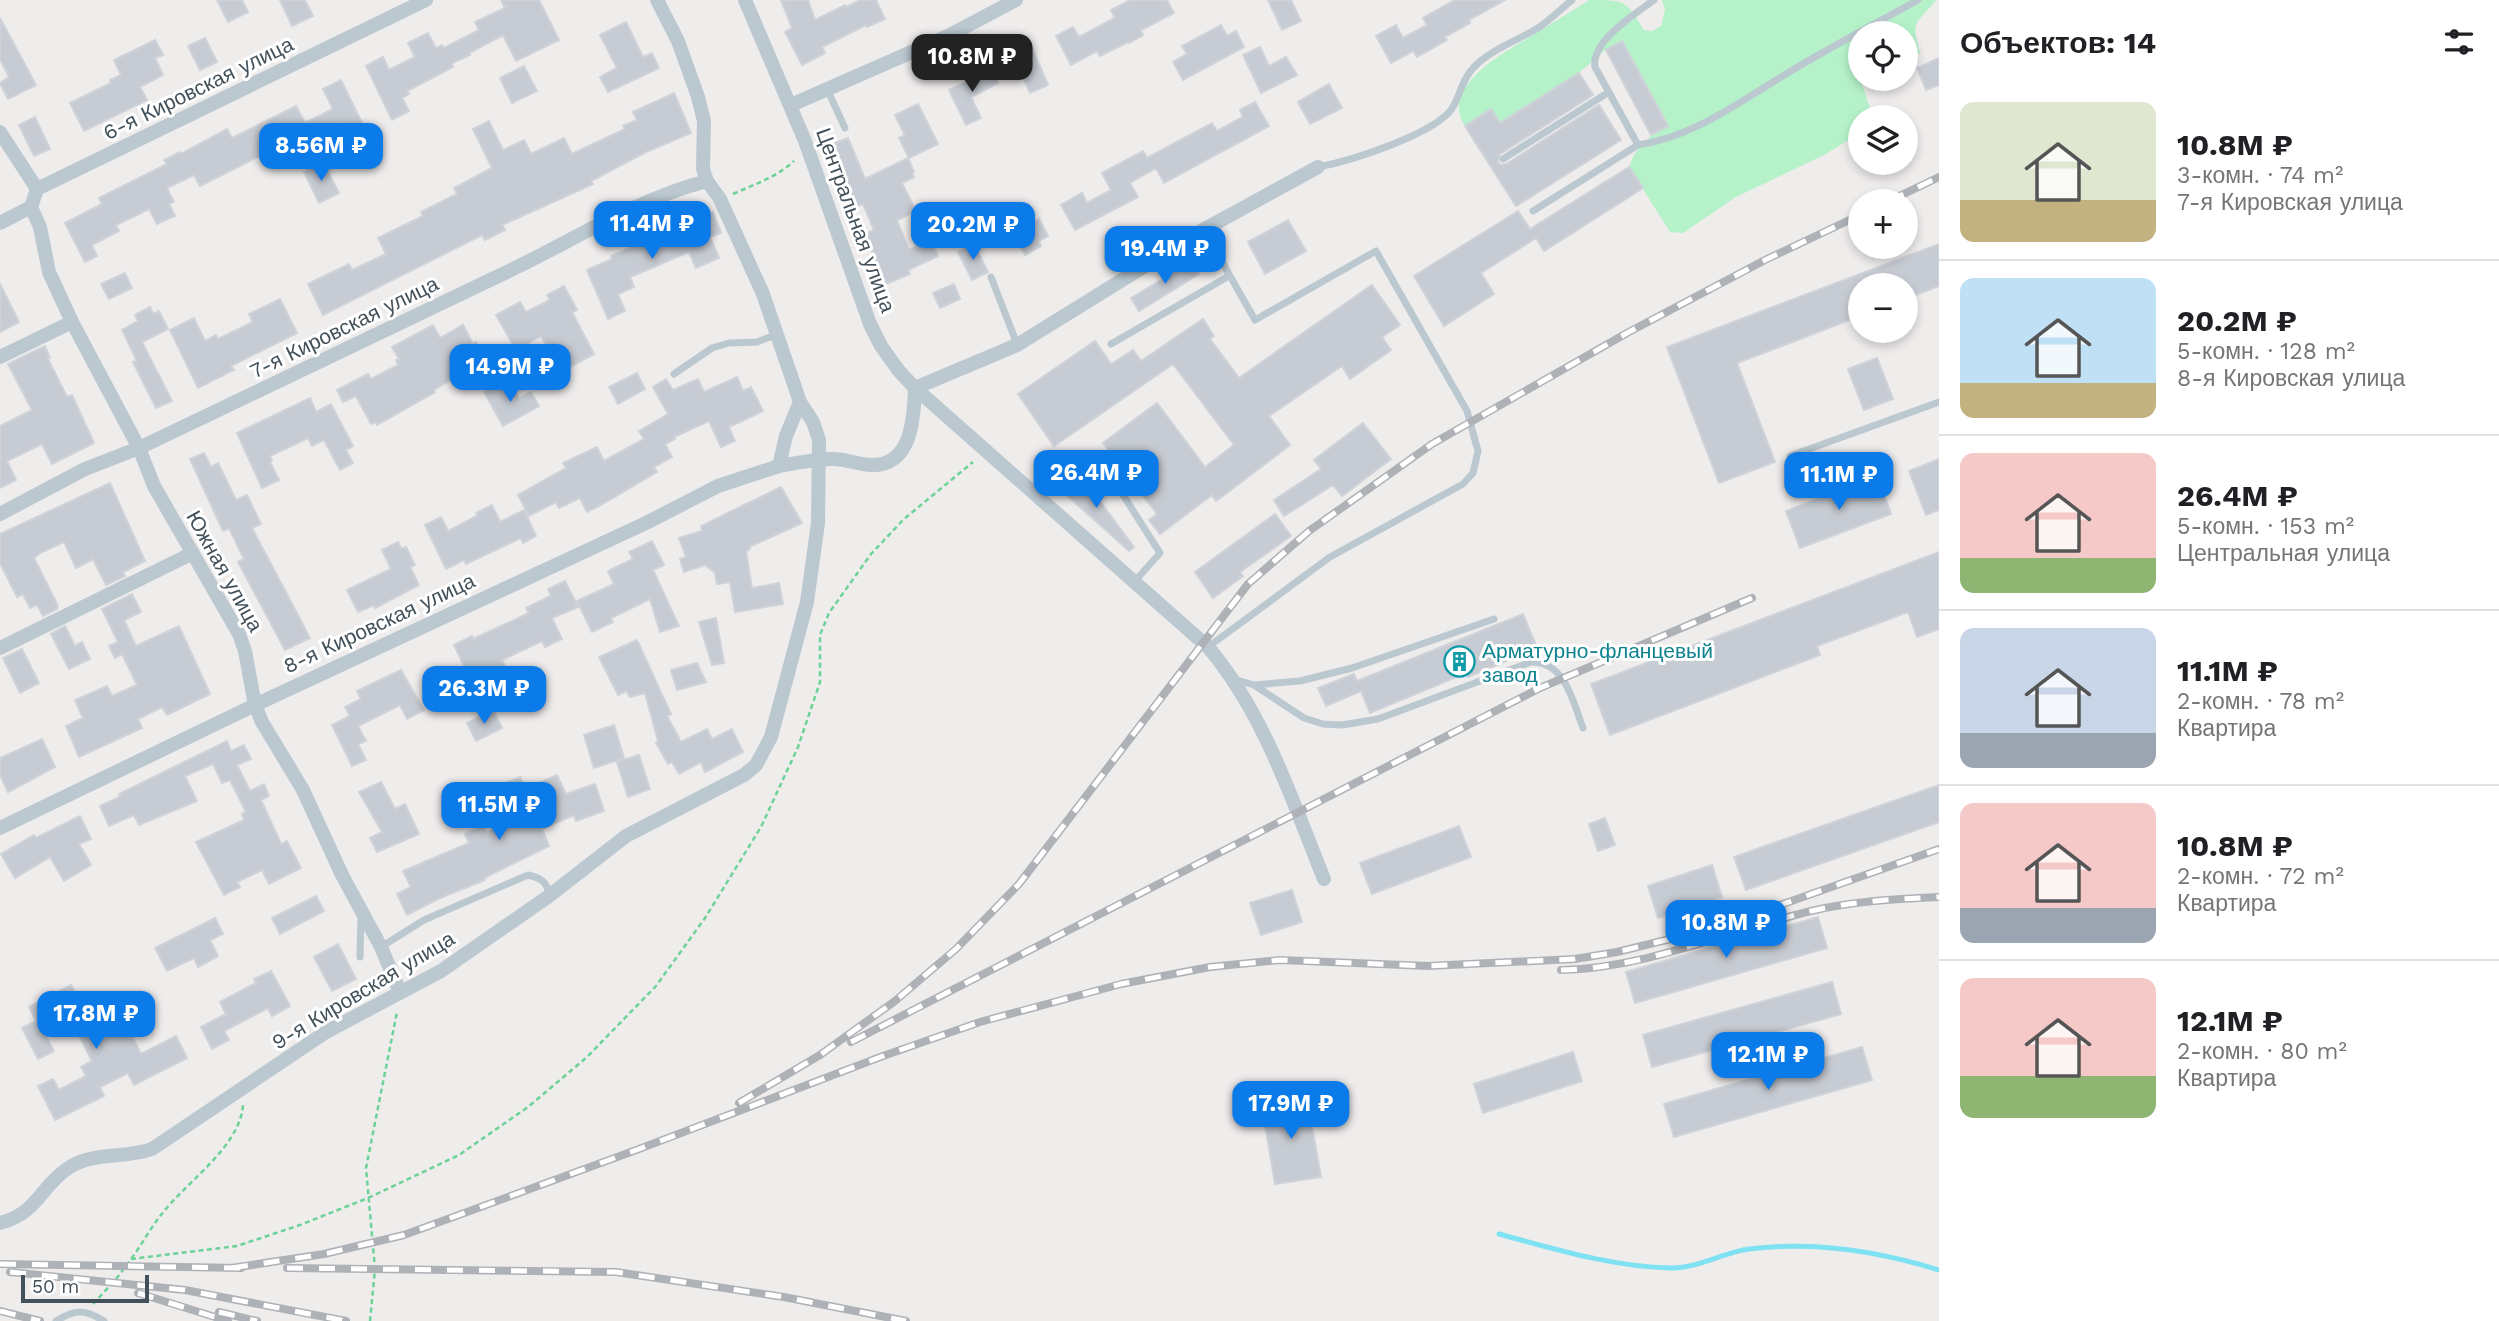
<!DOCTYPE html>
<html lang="ru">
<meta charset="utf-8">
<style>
:root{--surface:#fff;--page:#f2f2f2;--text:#202124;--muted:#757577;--line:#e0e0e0;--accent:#0b7bea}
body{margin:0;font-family:"Work Sans",sans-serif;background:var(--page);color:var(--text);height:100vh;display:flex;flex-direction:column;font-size:26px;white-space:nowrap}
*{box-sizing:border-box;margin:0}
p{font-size:23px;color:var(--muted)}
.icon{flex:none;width:38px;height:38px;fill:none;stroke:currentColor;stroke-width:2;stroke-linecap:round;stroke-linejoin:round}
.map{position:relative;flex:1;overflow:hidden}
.sheet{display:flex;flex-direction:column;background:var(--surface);width:560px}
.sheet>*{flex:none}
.fabs{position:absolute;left:1848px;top:21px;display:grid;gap:14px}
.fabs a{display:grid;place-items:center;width:70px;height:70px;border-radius:50%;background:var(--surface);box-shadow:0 4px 10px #0003;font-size:35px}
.scale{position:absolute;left:21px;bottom:18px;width:128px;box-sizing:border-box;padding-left:7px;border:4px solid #43515b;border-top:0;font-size:19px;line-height:24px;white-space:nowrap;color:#43515b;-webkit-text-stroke:5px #fff;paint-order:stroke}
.price{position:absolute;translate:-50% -60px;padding:0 16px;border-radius:14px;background:var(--accent);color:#fff;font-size:23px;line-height:46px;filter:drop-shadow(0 2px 4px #0008)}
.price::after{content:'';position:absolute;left:50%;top:42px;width:21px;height:16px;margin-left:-10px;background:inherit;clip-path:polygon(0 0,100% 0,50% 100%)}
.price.current{background:#222;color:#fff}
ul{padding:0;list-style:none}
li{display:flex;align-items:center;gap:21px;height:175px;padding:0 21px}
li+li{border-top:2px solid var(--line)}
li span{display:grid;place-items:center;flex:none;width:196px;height:140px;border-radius:14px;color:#555}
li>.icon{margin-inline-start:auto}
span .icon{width:84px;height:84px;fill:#fffc;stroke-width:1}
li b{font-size:30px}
h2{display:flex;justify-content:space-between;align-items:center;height:84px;padding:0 21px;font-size:30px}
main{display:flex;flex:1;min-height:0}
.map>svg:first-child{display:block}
.green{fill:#b5f2c9}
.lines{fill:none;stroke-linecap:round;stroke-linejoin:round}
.stream{stroke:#7fe2f2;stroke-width:5}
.building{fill:#c7cbd3;stroke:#cfd3d9;stroke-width:2}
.path{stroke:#6bd298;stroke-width:2.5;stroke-dasharray:5 3.5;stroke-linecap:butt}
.service{stroke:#bbc8d0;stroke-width:7}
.minor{stroke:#bbc8d0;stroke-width:14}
.rail-casing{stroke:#aeb2b7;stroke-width:8}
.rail{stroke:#fff;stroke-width:5;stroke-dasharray:16;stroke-linecap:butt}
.labels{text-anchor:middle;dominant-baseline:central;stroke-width:6;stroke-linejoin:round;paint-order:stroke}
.street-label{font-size:21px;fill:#43515b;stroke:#fff}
.culture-label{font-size:21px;fill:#0d838f;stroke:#fff;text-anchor:start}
</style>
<main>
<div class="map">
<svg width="1939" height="1321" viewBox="0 0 1939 1321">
<rect width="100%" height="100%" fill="#efecec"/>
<path class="green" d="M1589,0C1627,0 1625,0 1644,30L1652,31L1661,26L1665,10L1662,0H1936C1917,25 1910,18 1920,53L1906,59V33H1860V78L1873,117H1860V133L1824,155L1736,197L1683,233L1670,232L1629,167C1637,145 1648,137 1667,126L1622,41L1606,49L1579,73L1500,123L1465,126C1438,86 1507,51 1533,35C1552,23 1571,12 1589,0Z"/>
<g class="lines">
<path class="stream" d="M1499,1234C1555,1249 1613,1267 1671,1268C1695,1269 1725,1252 1749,1249C1813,1241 1878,1251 1939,1270"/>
</g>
<path class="building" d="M217,0H242L248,12L228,22Z
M280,0H305L313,16L292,26Z
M501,0H539L559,40L516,61L503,35L469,53L470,55L452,63L453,67L407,91L409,94L402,98L409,111L392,120L366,66L383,57L389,70L415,57L408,43L428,33L436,48L442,45L444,48L479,30L475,22L505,8Z
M781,0H808L815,20L845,5L846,7L861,0H876L885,19L867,27L866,25L822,47L825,53L802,65L785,32L792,28Z
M1130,0H1167L1174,13L1141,30L1143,35L1129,43L1128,42L1100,56L1097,51L1071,65L1056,36L1073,27L1079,37L1115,18L1111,10Z
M1268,0H1291L1301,21L1282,30Z
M1455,0H1505L1469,20L1470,23L1445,37L1447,40L1417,57L1413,51L1391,63L1376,36L1396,25L1403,38L1427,25L1423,18Z
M0,18L36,85L8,99L0,83L9,77L0,59Z
M626,22L643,57L652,53L659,68L608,92L600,77L617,68L600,35Z
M1221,25L1227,36L1236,31L1244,47L1183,80L1173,62L1187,54L1182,46Z
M205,38L217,62L200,70L188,46Z
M155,40L163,55L155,58L163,75L140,87L147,100L84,131L70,103L111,83L110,80L121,75L114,60Z
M1622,41L1668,126L1651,135L1606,50Z
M1260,47L1269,66L1286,57L1297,75L1261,93L1243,55Z
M1032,48L1048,85L1030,93L1014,56Z
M1939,58V85L1926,90L1917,68Z
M989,65L998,83L971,97L981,118L966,125L949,90L977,77L975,72Z
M524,66L537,91L512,103L500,78Z
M1579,73L1593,95L1500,154L1498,162L1501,165L1506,164L1599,105L1621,140L1516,206L1465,126L1491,109L1500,123Z
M341,80L363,125L346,134L340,122L294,144L292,140L200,186L194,175L167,188L174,202L169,204L175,216L157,224L149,209L116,225L119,231L92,245L97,256L85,262L65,223L102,204L99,198L167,164L164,160L180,152L181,154L227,129L232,138L296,106L305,123L333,109L323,89Z
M1329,84L1342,108L1310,124L1298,102Z
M674,93L691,133L646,152L591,181L593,184L502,225L505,230L485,240L482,235L323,315L308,284L349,264L352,270L386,254L378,238L423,216L421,212L457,194L454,188L492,168L473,129L489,121L503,150L524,140L531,154L564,138L572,154L625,129L623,126L637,120L633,112Z
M1255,102L1269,126L1164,183L1156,168L1130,183L1138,197L1075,230L1061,205L1082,193L1087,203L1111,190L1102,173L1143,151L1147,158L1212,123L1217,131L1243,117L1240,110Z
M918,104L938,144L909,158L899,138L905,135L895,115Z
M35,117L50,149L34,156L19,125Z
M848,138L865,179L908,158L914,172L912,173L914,177L902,183L916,211L897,220L909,250L930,240L938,256L908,270L910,274L886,284L865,234L874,230L863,204L855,207L829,145Z
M323,162L339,193L319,203L304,172Z
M1629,167L1643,188L1544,251L1536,238L1481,273L1494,294L1444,326L1414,276L1518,211L1530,229Z
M713,212L721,233L710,237L719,258L696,268L689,252L630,277L634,287L618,294L625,311L608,319L587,270L612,259L611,256L654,238L658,249L684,238L680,227Z
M1039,219L1048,236L1039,241L1041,246L1025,255L1012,230L1027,221L1030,225Z
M1288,220L1306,251L1265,274L1248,242Z
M974,244L988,272L972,280L958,252Z
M1939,244V286L1906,299V285H1860V316L1737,363L1775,462L1719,483L1667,347Z
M1191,262L1199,274L1139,311L1131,298Z
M125,273L132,288L109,299L101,284Z
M0,284L19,322L0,332Z
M954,284L960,299L940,308L933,293Z
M1372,285L1400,325L1382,337L1391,350L1350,379L1342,366L1269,416L1290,445L1216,501L1212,495L1160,534L1149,520L1157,514L1103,443L1157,403L1205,467L1234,445L1173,364L1054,446L1018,394L1095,341L1111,364L1133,350L1141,361L1203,319L1214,336L1210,339L1239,378Z
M564,286L577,310L572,312L594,354L561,372L541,336L516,350L496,315L520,302L526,312L550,300L547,295Z
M280,299L297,333L231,366L234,370L198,388L170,330L194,318L205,341L216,335L218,339L253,322L249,314Z
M150,307L153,314L159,311L168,329L142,342L172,401L156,408L133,362L137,361L122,330L138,321L135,315Z
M433,325L440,338L463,325L473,344L476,342L485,359L434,390L435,392L377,425L376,422L371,424L356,396L343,402L337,390L368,374L371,379L398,365L396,360L399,359L392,347Z
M45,346L50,358L48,359L67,397L72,395L94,443L52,464L42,444L7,461L16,480L0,488V426L32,410L8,364Z
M1877,358L1893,399L1864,410L1848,369Z
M637,373L645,389L618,404L609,387Z
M737,377L743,391L751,387L763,411L729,427L735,441L721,447L709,421L674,437L675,439L665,444L672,457L654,467L657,472L599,506L587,512L580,498L559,508L556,502L529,516L518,495L566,468L563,463L597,447L604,461L644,439L639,431L668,414L653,387L666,379L673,390L698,379L704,392Z
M499,384L505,394L514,390L519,398L531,392L539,406L503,426L484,392Z
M310,398L316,412L331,404L353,446L346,450L353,463L340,470L324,440L312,446L308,438L270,456L272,461L270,462L279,480L262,488L237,433Z
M1363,423L1391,459L1342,496L1333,485L1284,516L1274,500L1321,469L1314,460Z
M204,453L211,467L218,463L236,500L247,495L261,524L252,528L310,638L285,650L238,562L244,559L229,528L223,531L190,459Z
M1939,459V510L1926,515L1909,471Z
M1081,476L1134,547L1129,551L1062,491Z
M1877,476L1891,514L1800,548L1786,511Z
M110,483L145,561L123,572L125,576L106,585L93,559L76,568L64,542L40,553L34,558L58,606L57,609L43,616L37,605L30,608L23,594L17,597L0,563V534Z
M781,487L802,523L749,547L750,549L746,551L752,588L779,583L783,604L735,612L730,582L717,584L715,573L705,565L684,572L680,559L686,557L679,538L702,531L701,526Z
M492,505L500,522L524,510L536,536L523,543L521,538L466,564L464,560L446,569L425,525L441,517L448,531L477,516L476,513Z
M1275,514L1291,536L1240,572L1243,576L1213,598L1195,572Z
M652,541L664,565L653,570L679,626L660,632L650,599L611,618L613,622L592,632L577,601L614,584L608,571L633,559L629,552Z
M398,542L401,549L406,547L415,565L410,567L419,585L375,608L374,605L358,612L347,590L391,569L382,550Z
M1939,552V629L1917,637L1908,612L1817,646L1820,655L1610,735L1591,684Z
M565,581L578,607L552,618L562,639L545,647L542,641L502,660L518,695L490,708L475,676L470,678L454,645L472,636L473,639L529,613L526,608L551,596L548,589Z
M132,594L141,612L124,620L136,646L179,626L210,694L167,715L162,707L138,719L142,728L79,757L66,726L83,718L75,700L107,686L112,696L137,685L122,654L115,658L109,646L118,642L102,609Z
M1523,614L1537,648L1468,677L1466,673L1370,713L1361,691L1326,706L1318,688L1354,674L1357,681Z
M716,618L724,663L712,665L699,622Z
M65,626L75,646L82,642L90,659L69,669L51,634Z
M637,640L671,714L667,716L681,742L707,729L712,739L732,729L743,752L705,772L701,762L679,774L672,762L668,764L656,743L658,741L645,693L630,697L626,691L618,695L599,657Z
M22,649L39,683L20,693L3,658Z
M697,663L706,682L677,690L671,670Z
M401,670L424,710L407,719L400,705L358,726L366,741L358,744L366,760L352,766L332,725L350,716L345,707L361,699L357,691Z
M493,710L502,728L476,741L467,723Z
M614,725L624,758L594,768L584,735Z
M42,739L55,767L8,792L0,775V758Z
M227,741L231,751L244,745L251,759L237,765L250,791L264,784L269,796L261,800L281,844L287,841L301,868L269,884L262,870L237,882L240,887L224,895L196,842L244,820L242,814L246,812L230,780L222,783L213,764L185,776L197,801L139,825L134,815L109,826L100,806L120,797L119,794Z
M639,755L650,789L628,797L617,762Z
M557,775L566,794L595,784L604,811L576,821L574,815L542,829L549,846L484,878L485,880L440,898L407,915L397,894L411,887L403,871L469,843L465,834L483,825L487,833L517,817L514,810L517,809L506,783L520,777L526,789Z
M381,782L395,809L405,804L419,834L377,852L370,838L382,832L359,792Z
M1939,785V822L1746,890L1734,857Z
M80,816L91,839L79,844L91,865L64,881L50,857L15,878L1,854L34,835L36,838Z
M1605,818L1615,845L1598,851L1589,824Z
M1459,826L1471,857L1372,894L1360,863Z
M1712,865L1722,897L1658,918L1648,886Z
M1292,890L1302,922L1261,935L1250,903Z
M316,896L324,911L280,934L272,918Z
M1818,917L1827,948L1635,1003L1626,972Z
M215,918L223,934L210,940L218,956L198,967L194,958L167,971L155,948Z
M338,944L356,979L332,991L314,957Z
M271,971L290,1006L272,1016L268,1008L224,1031L229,1040L212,1049L201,1027L226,1014L220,1002L256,983L254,979Z
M1832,982L1841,1014L1652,1067L1643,1035Z
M71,985L85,1012L108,1000L127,1036L131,1034L141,1054L176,1036L187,1058L134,1085L128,1073L100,1087L104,1096L55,1120L38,1086L53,1079L59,1090L86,1076L81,1067L92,1061L66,1010L40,1024L54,1051L38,1059L22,1028L36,1021L29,1007Z
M1862,1047L1872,1080L1674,1137L1664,1104Z
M1573,1052L1582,1081L1483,1113L1474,1084Z
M1307,1098L1321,1177L1275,1184L1262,1106Z"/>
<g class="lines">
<path class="path" d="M733,194C755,184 777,177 794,161
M131,1259L237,1246L300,1225L368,1198L459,1155L528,1107L587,1057L656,986L705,918L761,827L798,747L820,682V635L829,613L871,554L904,519L973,462
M93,1304C105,1291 118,1278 128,1263C140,1248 149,1230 161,1215C186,1182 240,1147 243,1105
M370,1321L375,1269L366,1168L397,1012"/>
<path class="service" d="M827,89L845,128
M1638,145C1696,137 1746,97 1796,68C1836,44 1877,23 1918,0
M1503,159L1609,92
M1318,167C1351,161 1431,135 1451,110C1460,98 1461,80 1474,67C1490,50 1518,40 1538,28C1550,20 1561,9 1572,0
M1533,211L1638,145L1595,67C1591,41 1635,14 1654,0
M1204,230L1255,320L1376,251L1467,411L1478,451L1473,473L1463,484L1330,557L1208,647
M991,277L1017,344
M1111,344L1229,276
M674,374L712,348L729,343L757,342L778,334
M1097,454L1160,553L1134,582
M1790,456L1939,402
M1233,679L1254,685L1300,681L1352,668L1494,619
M1254,685L1304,718L1323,724L1342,725L1378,719L1531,662C1565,661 1573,702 1583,728
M381,947L424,920L528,875C541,878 548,882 549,896
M360,957L361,915
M56,1321C76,1309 84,1309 104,1321"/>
<path class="minor" d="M745,0L805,141L870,324L881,346L899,371L915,388L1208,647C1264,713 1292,800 1324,879
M791,105L948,36L1016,0
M0,132L37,189
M31,207L40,227L49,272L72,322L139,448L154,486L239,634L245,651L255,705L262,722L303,790L342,875L381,947L400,992
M0,223L31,207L37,189L426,0
M0,357L72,322
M779,466C797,463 815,459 833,459C845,459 857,464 870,465C912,467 914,418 915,388L1017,345L1203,230L1318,167
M0,514L85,469L139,448C264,388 389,329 513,269C577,238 638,199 707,181
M0,648L193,553
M0,828L255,705L646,523L718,486L779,466L786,436L800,402
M0,1223C38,1213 40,1187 67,1169C91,1151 125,1159 152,1149L326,1032L441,971L549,896L626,836L744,775L756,765L771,737L807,602L818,523L819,440L813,422L800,402L763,294L720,199L707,181L703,169L704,121L698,97L678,41L657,0"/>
<defs>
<path id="rail" d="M1889,201L1939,177
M1561,970C1647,968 1728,931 1811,911C1853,901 1896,899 1939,897
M851,1042L1540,688L1752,598
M739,1103L820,1055L895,1001L956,949L1019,884L1248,584L1309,531L1432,444L1627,333L1765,260L1860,215
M0,1264L241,1268
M232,1268L324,1254L404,1235L639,1149L883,1056L980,1022L1121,984L1210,967L1280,960L1428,966L1575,959L1617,952L1715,928L1939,849
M287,1268L616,1272L784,1297L906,1321
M10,1272L185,1290L346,1321
M138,1293L228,1321
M0,1311L40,1321
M219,1312L257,1321"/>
</defs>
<use href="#rail" class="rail-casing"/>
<use href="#rail" class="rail"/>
</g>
<defs>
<symbol id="building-ring" viewBox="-11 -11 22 22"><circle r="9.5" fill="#fff" stroke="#0f9aa8" stroke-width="1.5"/><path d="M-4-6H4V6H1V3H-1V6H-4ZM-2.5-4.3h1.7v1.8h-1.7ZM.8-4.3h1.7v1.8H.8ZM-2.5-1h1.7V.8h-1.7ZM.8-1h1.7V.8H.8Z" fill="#0f9aa8"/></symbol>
</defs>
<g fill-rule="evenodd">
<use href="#building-ring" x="1442" y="644" width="35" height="35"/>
</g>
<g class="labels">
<g class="street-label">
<text transform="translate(198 88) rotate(-26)">6-я Кировская улица</text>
<text transform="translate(856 220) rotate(70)">Центральная улица</text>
<text transform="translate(344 327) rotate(-26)">7-я Кировская улица</text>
<text transform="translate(225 571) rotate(61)">Южная улица</text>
<text transform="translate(379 623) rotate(-25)">8-я Кировская улица</text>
<text transform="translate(363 990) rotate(-31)">9-я Кировская улица</text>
</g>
<g class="culture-label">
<text x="1482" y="650">Арматурно-фланцевый<tspan x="1482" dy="24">завод</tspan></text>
</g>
</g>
</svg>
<div class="fabs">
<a><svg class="icon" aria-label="locate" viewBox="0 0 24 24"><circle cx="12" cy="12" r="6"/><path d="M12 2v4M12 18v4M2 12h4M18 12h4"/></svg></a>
<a><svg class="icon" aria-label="layers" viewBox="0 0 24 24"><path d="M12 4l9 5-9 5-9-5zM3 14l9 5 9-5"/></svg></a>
<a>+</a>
<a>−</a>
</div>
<div class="scale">50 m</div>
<b class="price current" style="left:972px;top:94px">10.8M ₽</b>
<b class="price" style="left:321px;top:183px">8.56M ₽</b>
<b class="price" style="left:652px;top:261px">11.4M ₽</b>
<b class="price" style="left:973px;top:262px">20.2M ₽</b>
<b class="price" style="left:1165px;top:286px">19.4M ₽</b>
<b class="price" style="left:510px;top:404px">14.9M ₽</b>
<b class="price" style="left:1096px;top:510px">26.4M ₽</b>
<b class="price" style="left:1839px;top:512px">11.1M ₽</b>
<b class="price" style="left:484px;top:726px">26.3M ₽</b>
<b class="price" style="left:499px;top:842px">11.5M ₽</b>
<b class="price" style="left:1726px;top:960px">10.8M ₽</b>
<b class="price" style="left:96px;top:1051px">17.8M ₽</b>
<b class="price" style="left:1768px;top:1092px">12.1M ₽</b>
<b class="price" style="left:1291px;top:1141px">17.9M ₽</b>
</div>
<section class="sheet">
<h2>Объектов: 14<svg class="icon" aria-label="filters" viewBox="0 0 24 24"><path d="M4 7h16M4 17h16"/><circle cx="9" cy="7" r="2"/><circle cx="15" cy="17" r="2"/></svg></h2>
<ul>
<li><span style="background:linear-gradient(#dfe7d0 70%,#c2b280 0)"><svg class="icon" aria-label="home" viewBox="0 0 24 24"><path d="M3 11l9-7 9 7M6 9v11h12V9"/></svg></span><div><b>10.8M ₽</b><p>3-комн. · 74 m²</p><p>7-я Кировская улица</p></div></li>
<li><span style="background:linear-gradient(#bfe0f5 75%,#c2b280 0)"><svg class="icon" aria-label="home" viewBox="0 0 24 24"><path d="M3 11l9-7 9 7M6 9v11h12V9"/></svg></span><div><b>20.2M ₽</b><p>5-комн. · 128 m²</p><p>8-я Кировская улица</p></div></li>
<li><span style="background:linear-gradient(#f6c9c9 75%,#8fb573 0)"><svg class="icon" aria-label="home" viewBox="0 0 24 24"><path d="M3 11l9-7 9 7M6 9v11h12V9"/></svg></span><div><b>26.4M ₽</b><p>5-комн. · 153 m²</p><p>Центральная улица</p></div></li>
<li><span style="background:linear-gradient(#c9d6e8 75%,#9aa5b1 0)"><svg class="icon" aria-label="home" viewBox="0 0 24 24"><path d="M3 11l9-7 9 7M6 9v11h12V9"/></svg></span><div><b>11.1M ₽</b><p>2-комн. · 78 m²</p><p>Квартира</p></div></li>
<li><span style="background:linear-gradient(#f6c9c9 75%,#9aa5b1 0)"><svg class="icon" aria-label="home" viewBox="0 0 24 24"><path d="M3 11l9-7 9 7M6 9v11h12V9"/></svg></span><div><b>10.8M ₽</b><p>2-комн. · 72 m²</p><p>Квартира</p></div></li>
<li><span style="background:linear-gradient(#f6c9c9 70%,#8fb573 0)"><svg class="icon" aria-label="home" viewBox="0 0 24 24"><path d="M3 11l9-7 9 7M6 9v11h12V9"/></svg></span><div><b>12.1M ₽</b><p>2-комн. · 80 m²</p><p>Квартира</p></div></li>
</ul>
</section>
</main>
